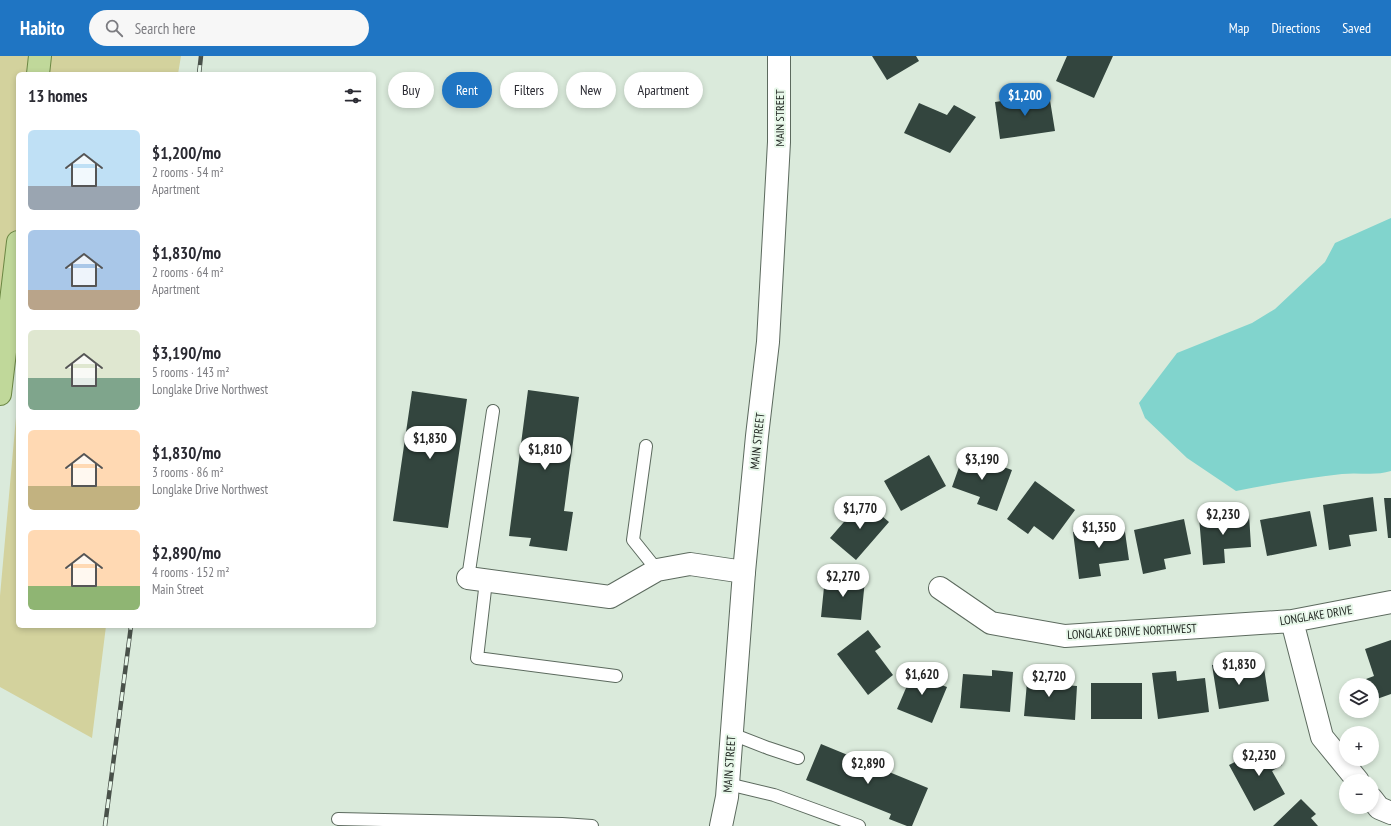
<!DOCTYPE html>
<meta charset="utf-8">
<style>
:root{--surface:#fff;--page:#f7f7f7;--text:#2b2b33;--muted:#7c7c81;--accent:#1f75c3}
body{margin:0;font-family:"PT Sans Narrow",sans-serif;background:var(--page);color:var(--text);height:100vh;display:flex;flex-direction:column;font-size:15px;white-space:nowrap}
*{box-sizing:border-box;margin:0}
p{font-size:13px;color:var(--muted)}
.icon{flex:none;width:22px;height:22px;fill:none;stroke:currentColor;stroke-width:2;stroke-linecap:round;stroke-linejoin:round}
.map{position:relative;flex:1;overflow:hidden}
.details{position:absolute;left:16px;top:16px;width:360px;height:556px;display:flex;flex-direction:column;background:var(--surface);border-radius:6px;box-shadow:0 2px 6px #0003}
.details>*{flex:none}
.hud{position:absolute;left:388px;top:16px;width:380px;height:36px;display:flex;gap:8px}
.buttons{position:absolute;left:1339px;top:622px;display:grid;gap:8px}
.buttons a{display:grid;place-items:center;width:40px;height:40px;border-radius:50%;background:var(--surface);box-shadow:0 2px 6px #0003;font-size:20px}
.price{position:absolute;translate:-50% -34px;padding:0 9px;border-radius:14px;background:#fff;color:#222;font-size:13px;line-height:26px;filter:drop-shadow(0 1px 2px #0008)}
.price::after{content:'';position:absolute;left:50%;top:24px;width:12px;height:9px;margin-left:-6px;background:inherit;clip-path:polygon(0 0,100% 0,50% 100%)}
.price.on{background:var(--accent);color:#fff}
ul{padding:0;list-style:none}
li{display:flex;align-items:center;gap:12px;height:100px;padding:0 12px}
li span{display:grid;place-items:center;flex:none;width:112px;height:80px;border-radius:6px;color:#555}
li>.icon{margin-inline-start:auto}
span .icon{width:48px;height:48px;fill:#fffc;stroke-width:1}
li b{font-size:17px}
h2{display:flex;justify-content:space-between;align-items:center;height:48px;padding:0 12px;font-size:17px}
.pill{padding:0 14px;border-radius:18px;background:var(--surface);box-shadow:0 2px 6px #0003;font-size:14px;line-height:36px}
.pill.on{background:var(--accent);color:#fff}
header{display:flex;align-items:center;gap:24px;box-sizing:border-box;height:56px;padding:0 20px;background:var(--accent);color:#fff}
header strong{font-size:19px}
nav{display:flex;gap:22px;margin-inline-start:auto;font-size:14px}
.search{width:280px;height:36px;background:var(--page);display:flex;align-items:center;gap:10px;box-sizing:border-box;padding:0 14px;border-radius:22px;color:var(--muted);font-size:15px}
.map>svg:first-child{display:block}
.green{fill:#d3d29d}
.water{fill:#81d4cd}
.building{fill:#33453e}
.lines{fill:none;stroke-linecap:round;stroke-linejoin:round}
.service-casing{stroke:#5c6a5e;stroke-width:14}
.minor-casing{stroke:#5c6a5e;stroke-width:24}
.tertiary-casing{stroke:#5c6a5e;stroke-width:24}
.primary-casing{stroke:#6b8743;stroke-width:24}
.service{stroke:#fff;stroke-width:12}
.minor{stroke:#fff;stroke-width:22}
.tertiary{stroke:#fff;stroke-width:22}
.primary{stroke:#c0d89a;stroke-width:22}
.rail-casing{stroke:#49514a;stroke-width:4.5}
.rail{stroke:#e7f7e9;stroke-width:3;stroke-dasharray:9;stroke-linecap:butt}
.labels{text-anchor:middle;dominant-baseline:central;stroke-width:4;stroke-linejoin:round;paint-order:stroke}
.street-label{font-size:12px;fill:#1c221d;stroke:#e7f7e9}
</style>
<header>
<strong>Habito</strong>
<div class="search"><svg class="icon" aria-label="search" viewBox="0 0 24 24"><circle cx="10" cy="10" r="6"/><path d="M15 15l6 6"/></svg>Search here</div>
<nav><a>Map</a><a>Directions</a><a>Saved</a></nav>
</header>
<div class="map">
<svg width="1391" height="770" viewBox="0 0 1391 770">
<rect width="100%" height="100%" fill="#daeadb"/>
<path class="green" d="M0,0H181L178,18H18V258L0,262Z
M18,339V570H106L92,682L0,631V540Z"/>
<path class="water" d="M1391,162V415C1375,420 1359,416 1342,418C1306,422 1271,428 1236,435L1187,402L1145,362L1139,347L1177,297L1252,267L1275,253L1325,206L1335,187Z"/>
<path class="building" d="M872,0H916L919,5L887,24Z
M1067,0H1113L1094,42L1056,25Z
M1049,38L1055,75L1000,83L995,46Z
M919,47L947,59L954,49L976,61L950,97L904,77Z
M528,334L579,341L564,455L573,456L567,495L529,490L531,482L509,480Z
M412,335L467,343L448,472L393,465Z
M964,397L1012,414L997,455L977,448L980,441L952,431Z
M929,399L946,430L901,455L884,425Z
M1035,425L1075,454L1053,484L1034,470L1028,478L1007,463Z
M1373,441L1377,475L1349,479L1351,490L1329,494L1323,449Z
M1384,442H1391V482H1388Z
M863,444L889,466L856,504L830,482Z
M1310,455L1317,490L1267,500L1260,464Z
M1249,458L1251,491L1224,493L1225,507L1203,509L1199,461Z
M1184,463L1191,498L1164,503L1166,513L1143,518L1134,474Z
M1124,469L1129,504L1099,508L1101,520L1079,523L1073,476Z
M825,521L865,524L861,564L821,561Z
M868,574L881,591L875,595L893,619L868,639L837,598Z
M1391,584V638L1374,644L1372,639V629H1369L1366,623L1374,620L1365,593Z
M1238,605L1240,616L1264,612L1269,645L1219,653L1212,609Z
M915,611L936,619L933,626L947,631L932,667L897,653Z
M992,614L1013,616L1010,656L960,652L963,618L992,620Z
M1028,615L1053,617L1052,628L1077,630L1075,664L1024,660Z
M1176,615L1177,625L1205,622L1209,656L1158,663L1152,617Z
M1091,627H1142V663H1091Z
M821,688L928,732L912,770H907L889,763L891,758L806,724Z
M1270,688L1282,709L1272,715L1285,738L1254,755L1229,709Z
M1301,743L1316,758L1311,762L1318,770H1273Z"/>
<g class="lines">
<defs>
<path id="service" d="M646,390L633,484L657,514
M468,522L493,355
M486,525L477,602L616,620
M732,678L768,692L798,702
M728,728L774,739L859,770
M338,763L562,768
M562,770V768L592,770"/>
<path id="minor" d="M468,522L610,541L657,514L690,508L744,516
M940,532L991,567L1065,580L1292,565L1391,546
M1292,565L1322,681L1358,725
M1372,743L1379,752L1391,757"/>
<path id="tertiary" d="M721,770L727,741L744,516L757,380L768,286L779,86V0"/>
<path id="primary" d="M38,18L40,0
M0,338L18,186"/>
</defs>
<use href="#service" class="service-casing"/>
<use href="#minor" class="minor-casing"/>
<use href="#tertiary" class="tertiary-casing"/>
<use href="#primary" class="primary-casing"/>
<use href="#service" class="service"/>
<use href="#minor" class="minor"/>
<use href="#tertiary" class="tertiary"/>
<use href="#primary" class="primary"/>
<defs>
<path id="rail" d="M199,18L201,0
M105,770L131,570"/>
</defs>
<use href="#rail" class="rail-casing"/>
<use href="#rail" class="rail"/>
</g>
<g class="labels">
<g class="street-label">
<text transform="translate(779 62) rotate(-90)">MAIN STREET</text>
<text transform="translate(757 385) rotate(-84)">MAIN STREET</text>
<text transform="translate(1316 559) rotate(-9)">LONGLAKE DRIVE</text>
<text transform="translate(1132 575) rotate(-3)">LONGLAKE DRIVE NORTHWEST</text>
<text transform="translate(729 708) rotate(-86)">MAIN STREET</text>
</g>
</g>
</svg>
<div class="buttons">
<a><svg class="icon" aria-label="layers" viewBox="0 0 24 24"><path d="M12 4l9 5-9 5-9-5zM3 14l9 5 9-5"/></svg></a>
<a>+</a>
<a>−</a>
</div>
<b class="price on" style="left:1025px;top:61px">$1,200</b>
<b class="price" style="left:430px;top:404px">$1,830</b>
<b class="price" style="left:545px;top:415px">$1,810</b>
<b class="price" style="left:982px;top:425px">$3,190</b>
<b class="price" style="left:860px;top:474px">$1,770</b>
<b class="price" style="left:1223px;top:480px">$2,230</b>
<b class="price" style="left:1099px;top:493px">$1,350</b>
<b class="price" style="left:843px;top:542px">$2,270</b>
<b class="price" style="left:1239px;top:630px">$1,830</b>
<b class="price" style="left:922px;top:640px">$1,620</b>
<b class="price" style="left:1049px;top:642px">$2,720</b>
<b class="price" style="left:1259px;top:721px">$2,230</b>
<b class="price" style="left:868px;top:729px">$2,890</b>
<div class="hud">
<a class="pill">Buy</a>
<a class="pill on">Rent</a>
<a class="pill">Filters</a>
<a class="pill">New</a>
<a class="pill">Apartment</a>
</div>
<section class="details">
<h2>13 homes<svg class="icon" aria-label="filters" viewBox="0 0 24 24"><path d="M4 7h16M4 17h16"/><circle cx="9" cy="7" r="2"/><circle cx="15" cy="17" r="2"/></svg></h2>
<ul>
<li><span style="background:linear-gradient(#bfe0f5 70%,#9aa5b1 0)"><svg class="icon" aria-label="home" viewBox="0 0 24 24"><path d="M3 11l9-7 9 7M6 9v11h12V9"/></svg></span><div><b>$1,200/mo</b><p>2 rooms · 54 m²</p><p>Apartment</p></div></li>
<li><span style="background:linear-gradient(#a9c7e8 75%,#b9a48a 0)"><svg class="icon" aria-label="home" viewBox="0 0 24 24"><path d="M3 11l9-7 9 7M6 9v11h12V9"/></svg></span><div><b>$1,830/mo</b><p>2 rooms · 64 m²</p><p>Apartment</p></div></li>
<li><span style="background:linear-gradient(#dfe7d0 60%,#7fa58c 0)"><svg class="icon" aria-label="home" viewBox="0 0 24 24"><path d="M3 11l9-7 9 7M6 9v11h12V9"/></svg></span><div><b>$3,190/mo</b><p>5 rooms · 143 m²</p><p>Longlake Drive Northwest</p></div></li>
<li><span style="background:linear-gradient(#ffd9b3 70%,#c2b280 0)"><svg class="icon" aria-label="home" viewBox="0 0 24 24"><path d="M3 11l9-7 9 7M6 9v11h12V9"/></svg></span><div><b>$1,830/mo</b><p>3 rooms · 86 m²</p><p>Longlake Drive Northwest</p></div></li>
<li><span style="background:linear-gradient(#ffd9b3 70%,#8fb573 0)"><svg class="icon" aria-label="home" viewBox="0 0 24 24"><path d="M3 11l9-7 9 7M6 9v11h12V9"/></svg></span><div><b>$2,890/mo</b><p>4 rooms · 152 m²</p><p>Main Street</p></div></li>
</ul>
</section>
</div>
